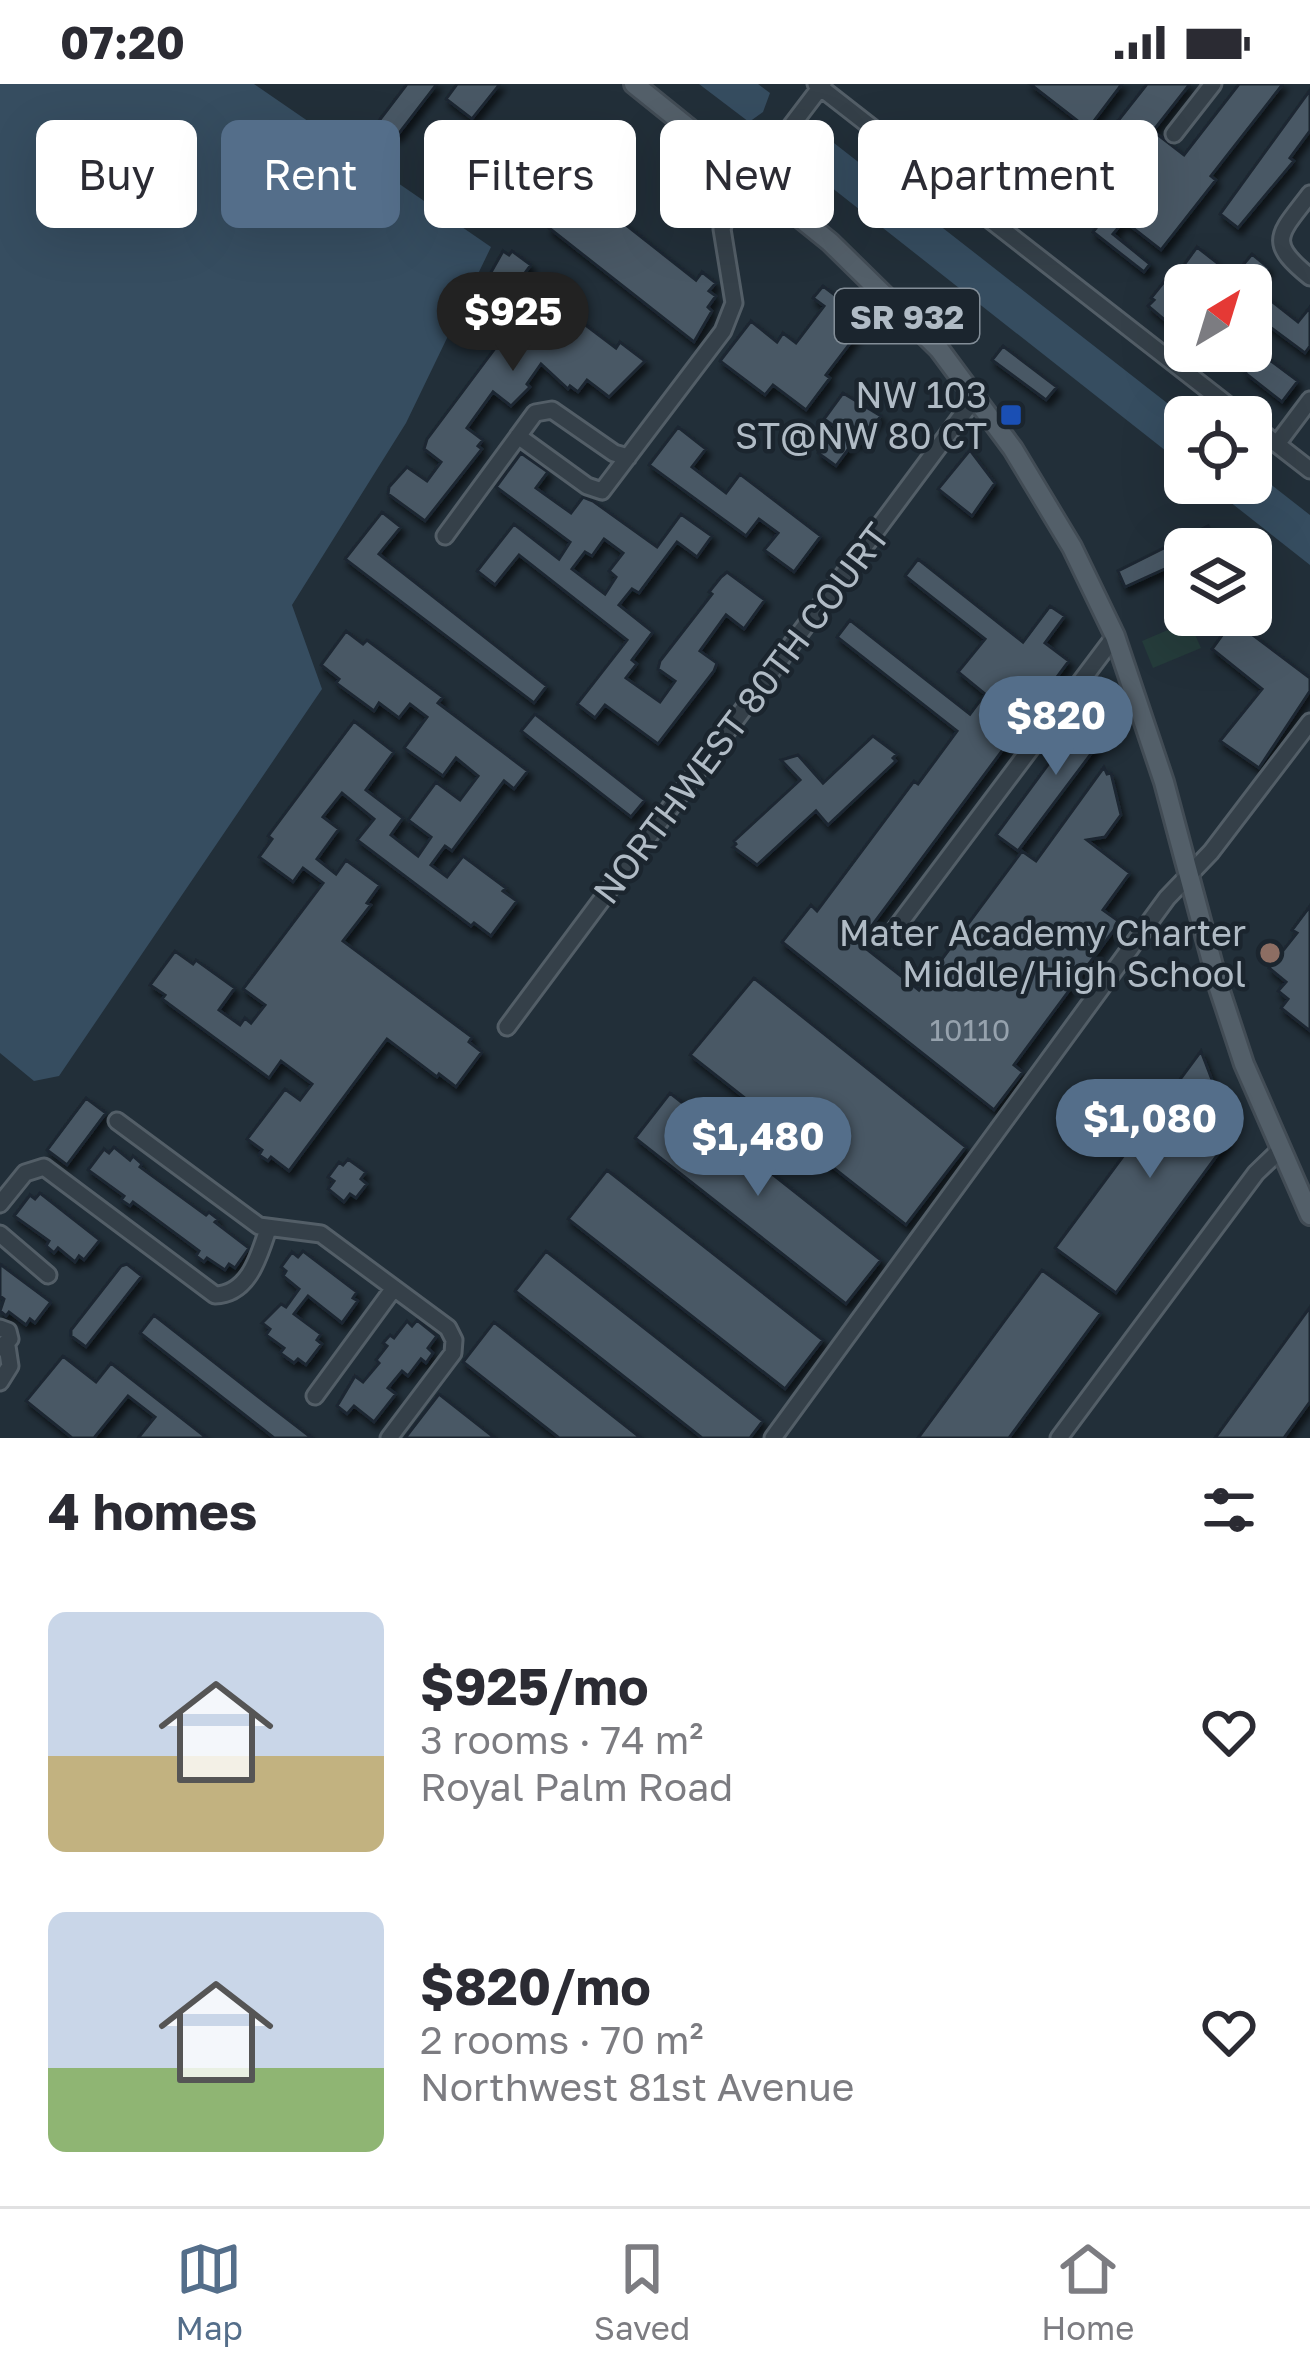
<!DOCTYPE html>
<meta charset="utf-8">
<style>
:root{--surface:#fff;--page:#f2f2f3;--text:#2b2b33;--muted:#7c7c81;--line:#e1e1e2;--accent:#546e8a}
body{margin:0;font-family:"Golos Text",sans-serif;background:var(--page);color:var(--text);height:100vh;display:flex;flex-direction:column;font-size:45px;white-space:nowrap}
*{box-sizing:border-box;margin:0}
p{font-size:39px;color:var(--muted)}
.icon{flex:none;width:66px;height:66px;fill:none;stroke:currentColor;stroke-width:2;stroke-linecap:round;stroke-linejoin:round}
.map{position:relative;height:1354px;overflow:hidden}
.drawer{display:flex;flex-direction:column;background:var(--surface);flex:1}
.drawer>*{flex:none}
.hud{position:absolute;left:36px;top:36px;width:1239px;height:108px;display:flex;gap:24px}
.needle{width:78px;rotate:38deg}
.tools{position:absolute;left:1164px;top:180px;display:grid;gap:24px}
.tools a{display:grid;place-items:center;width:108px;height:108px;border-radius:18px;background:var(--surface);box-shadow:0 12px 48px #0002;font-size:60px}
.price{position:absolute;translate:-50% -102px;padding:0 27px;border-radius:42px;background:var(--accent);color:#fff;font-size:39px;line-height:78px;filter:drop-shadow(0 3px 6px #0008)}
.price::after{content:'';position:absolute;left:50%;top:72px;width:36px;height:27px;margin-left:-18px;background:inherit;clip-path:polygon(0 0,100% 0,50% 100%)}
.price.current{background:#222;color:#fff}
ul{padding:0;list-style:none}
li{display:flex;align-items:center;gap:36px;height:300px;padding:0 48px}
li span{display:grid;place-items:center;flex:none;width:336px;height:240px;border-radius:18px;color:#555}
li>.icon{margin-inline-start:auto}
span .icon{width:144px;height:144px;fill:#fffc;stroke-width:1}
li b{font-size:51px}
h2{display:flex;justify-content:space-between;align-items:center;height:144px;padding:0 48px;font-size:51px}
.chip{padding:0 42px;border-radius:18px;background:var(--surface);box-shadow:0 12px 48px #0002;font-size:42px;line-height:108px}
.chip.current{background:var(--accent);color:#fff}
.status{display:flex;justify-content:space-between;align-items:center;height:84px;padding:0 60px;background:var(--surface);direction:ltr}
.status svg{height:33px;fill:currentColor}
.tab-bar{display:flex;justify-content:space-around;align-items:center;height:168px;border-top:3px solid var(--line);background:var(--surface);font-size:33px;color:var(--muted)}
.tab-bar a{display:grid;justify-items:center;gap:6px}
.tab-bar .current{color:var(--accent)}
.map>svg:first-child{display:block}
.green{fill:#253c3b}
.water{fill:#364d60}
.building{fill:#4a5965;stroke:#1d2730;stroke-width:3;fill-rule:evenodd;filter:url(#shadow)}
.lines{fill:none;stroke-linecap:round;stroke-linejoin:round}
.minor-casing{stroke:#535e67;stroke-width:21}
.major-casing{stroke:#424c55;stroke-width:24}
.minor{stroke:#354049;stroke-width:15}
.major{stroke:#535f69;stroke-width:18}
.transit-dot{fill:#1a4fb4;stroke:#1b252e;stroke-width:4.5}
.education-dot{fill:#8d6e63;stroke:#1b252e;stroke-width:4.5}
.labels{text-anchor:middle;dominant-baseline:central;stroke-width:9;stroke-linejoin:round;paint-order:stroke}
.number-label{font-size:30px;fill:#96a2ad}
.shield{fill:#1b252e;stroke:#838e98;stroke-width:3}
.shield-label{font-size:33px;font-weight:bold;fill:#b0bbc5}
.poi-label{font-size:36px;fill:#b0bbc5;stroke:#1b252e;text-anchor:end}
.street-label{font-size:36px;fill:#b0bbc5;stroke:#1b252e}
</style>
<div class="status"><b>07:20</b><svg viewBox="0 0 49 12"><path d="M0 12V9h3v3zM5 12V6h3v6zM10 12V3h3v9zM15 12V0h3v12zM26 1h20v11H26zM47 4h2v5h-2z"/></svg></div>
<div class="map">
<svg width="1310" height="1354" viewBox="0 0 1310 1354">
<defs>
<filter id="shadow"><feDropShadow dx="3.5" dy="6" stdDeviation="3" flood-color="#0009"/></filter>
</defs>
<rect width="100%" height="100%" fill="#222f39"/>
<path class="green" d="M1189,537L1201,564L1153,584L1142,557Z"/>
<path class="water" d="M0,0H254L491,163L406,339L292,521L322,605L59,992L34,997L0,969Z
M699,0H758L770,9L763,28L749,38Z
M825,52L1185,333V382L803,81L810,65Z
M1251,385L1310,431V481L1206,399H1251Z"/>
<path class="building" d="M407,0H437L397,52L378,38Z
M457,0H500L472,35L446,15Z
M1030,0H1122L1088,45Z
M1147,0H1190L1153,47L1184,71L1239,0H1283L1211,92L1216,96L1161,166L1124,137L1113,150L1150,180L1144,188L1093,148L1140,86L1102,57Z
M1310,6V47L1290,74L1294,77L1238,144L1220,130Z
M568,44L623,87L605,110L614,117L607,126L696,196L702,188L716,199L709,207L716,212L708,223L712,227L694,258L549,144L556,135L520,107Z
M451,50L505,89L502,93L513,102L495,126L480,114L477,117L430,81Z
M1197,163L1234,192L1252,170L1269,184L1255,201H1208L1183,182Z
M503,167L509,171L512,167L531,181L522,193L616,264L620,258L645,277L609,313L587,296L578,308L570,302L568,305L541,280L527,300L530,303L511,322L493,308L467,344L483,356L478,362L482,365L425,437L388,410L389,403L407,383L427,397L441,378L424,365L427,355L502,255L482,236L492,224L477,213Z
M1185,189V234L1176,227L1167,238L1148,222L1154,216L1151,214L1167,194L1175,200Z
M1251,201L1298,238L1310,223V262L1305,269L1251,229Z
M823,202L868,236L826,291L830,294L806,326L773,301L765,311L720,277L751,237L777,258L783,249L796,259L824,222L813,214Z
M1003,262L1057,303L1046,316L992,276Z
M1251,262L1298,297L1282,318L1245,289L1249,284L1227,267H1251Z
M843,309L881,332L861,359L856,355L836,382L818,369L837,344L824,335Z
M678,343L706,365L692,383L726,409L740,390L821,452L794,488L764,466L778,449L759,435L746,452L649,381Z
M970,366L995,399L972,432L938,405Z
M521,369L548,388L536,404L571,429L583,413L593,417L657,463L681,430L712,452L697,473L677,458L639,509L632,505L619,521L653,548L632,576L637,580L626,594L660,618L675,597L658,585L660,577L712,510L709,508L721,493L727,488L765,516L744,545L726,531L700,567L717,579L714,587L658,660L605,621L595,634L577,620L627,556L519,471L495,501L477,487L514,440L559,475L570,458L496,403ZM604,455L623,469L609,487L616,493L605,510L572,485L585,468L592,472Z
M382,428L401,443L379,470L547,602L534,619L345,475Z
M1208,442L1219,465H1185V495L1178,479L1125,503L1118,487Z
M918,475L1023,558L1050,522L1065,532L1045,559L1069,577L859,859L919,906L1022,767L1036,777L1104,683L1107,690L1111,689L1121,731L1105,753L1087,756L1130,789L1103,826L1120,838L1014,981L1023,988L994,1026L782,858L811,821L817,827L914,697L918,700L957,647L837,553L850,536L970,630L985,610L958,588L985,555L905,492Z
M1233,536L1310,594V607L1259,684L1220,657L1262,605L1212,565Z
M346,547L363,560L367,556L443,613L438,619L528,687L514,705L504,697L452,767L445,762L431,781L447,793L463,772L506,804L503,807L517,817L491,852L474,839L471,842L357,756L374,735L342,709L323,733L339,745L317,775L336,790L346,776L380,801L367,819L371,821L343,857L472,953L469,958L482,968L456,1003L439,990L437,993L387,955L289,1087L271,1073L268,1077L259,1071L262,1066L247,1055L285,1005L300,1016L312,1000L281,977L269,994L162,915L165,911L150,901L175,867L193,880L196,876L235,904L219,926L240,941L245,934L251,939L265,921L243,905L323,799L303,784L293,798L259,773L272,755L268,752L354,637L394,668L366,706L403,734L391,751L418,772L431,753L408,736L436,698L460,716L478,692L456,674L443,692L404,664L427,633L410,620L399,634L379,619L374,627L336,599L339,595L321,581Z
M1092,621L1115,638L1018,767L996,751Z
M535,630L645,716L631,733L521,647Z
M873,652L897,670L893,674L896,677L828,741L816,727L757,781L733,763L736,760L734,757L800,696L781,676L798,671L823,699Z
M1310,822V947L1281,924L1288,915L1278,907L1286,898L1269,884L1297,849L1292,846Z
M754,894L966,1063L906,1141L690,971Z
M1201,967L1229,1040L1227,1058L1116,1209L1055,1164Z
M670,1009L881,1176L846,1220L635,1054Z
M86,1014L106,1029L67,1081L47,1066Z
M114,1063L130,1076L133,1072L142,1080L140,1083L206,1131L209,1128L218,1135L215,1138L249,1164L235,1184L229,1180L225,1186L207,1174L204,1178L196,1172L199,1167L133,1118L130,1122L121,1116L124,1112L88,1086L104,1065L109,1069Z
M348,1075L366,1088L361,1095L367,1100L356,1114L350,1110L344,1118L328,1105L334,1097L328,1093L339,1078L343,1081Z
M607,1086L823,1256L785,1305L568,1135Z
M40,1109L100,1156L84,1176L79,1172L75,1178L58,1164L54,1169L46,1162L49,1157L14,1132L30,1111L35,1115Z
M303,1167L357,1208L353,1214L358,1217L342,1239L308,1212L294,1230L321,1250L317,1256L322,1260L306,1281L298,1275L294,1279L280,1269L284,1264L266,1251L270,1245L262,1239L281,1220L286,1223L299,1205L283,1192L286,1187L281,1183L292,1168L298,1173Z
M546,1167L763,1337L750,1354H702L515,1207Z
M0,1180L51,1218L35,1239L30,1235L26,1241L9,1228L6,1232L0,1227L4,1215L0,1212Z
M127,1180L142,1192L86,1263L71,1252V1246L121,1182Z
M1042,1186L1101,1229L1009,1354H918Z
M1310,1223V1318L1284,1354H1215Z
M154,1231L260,1314L312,1354H274L246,1332L140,1249Z
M417,1236L437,1252L428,1264L433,1269L426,1279L421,1275L408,1292L402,1287L388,1304L396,1310L374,1338L354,1322L347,1330L337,1322L355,1292L363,1298L379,1279L376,1276L387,1262L383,1259L390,1251L394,1254L407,1237L412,1242Z
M494,1238L641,1354H559L463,1278Z
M63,1272L96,1298L111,1279L207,1354H138L155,1333L128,1312L94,1354H72L26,1317Z
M439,1310L495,1354H405Z"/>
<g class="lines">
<defs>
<path id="minor" d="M816,0L1243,333
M1174,50L1213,0
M1310,110C1280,150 1265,157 1310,193
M1251,340L1310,386
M518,352L587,402L602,407L723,247L734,219L722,145L729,124L823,0
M1277,360L1310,316
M445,452L535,329L552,326L614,369L628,373
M893,848L1115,552
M507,943L974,315
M117,1037L259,1142L321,1150L448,1244L454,1256L453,1269L389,1354
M0,1120L25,1089L44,1083L215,1211C249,1210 259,1172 268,1145
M0,1150L48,1191
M0,1244L8,1247L10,1255L0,1264
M0,1298L10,1282L7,1262
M315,1312L394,1204
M773,1354L1167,814L1211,768L1310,638
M1059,1354L1256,1089L1280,1066"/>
<path id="major" d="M634,0L830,158L939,265L1013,365L1072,463L1115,552L1164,698L1219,904L1244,980L1310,1131"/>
</defs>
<use href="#minor" class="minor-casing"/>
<use href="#major" class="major-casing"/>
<use href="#minor" class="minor"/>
<use href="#major" class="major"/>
</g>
<rect class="transit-dot" x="999" y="319" width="24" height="24" rx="6"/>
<circle class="education-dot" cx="1270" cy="869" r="12"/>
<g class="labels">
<g class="number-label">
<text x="970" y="946">10110</text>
</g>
<rect class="shield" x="835" y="205" width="144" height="54" rx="9"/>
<g class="shield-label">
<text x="907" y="232">SR 932</text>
</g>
<g class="poi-label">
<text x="987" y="310">NW 103<tspan x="987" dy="41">ST@NW 80 CT</tspan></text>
<text x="1246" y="848">Mater Academy Charter<tspan x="1246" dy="41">Middle/High School</tspan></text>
</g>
<g class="street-label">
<text transform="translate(741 629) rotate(-53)">NORTHWEST 80TH COURT</text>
</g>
</g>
</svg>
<div class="tools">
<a><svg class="needle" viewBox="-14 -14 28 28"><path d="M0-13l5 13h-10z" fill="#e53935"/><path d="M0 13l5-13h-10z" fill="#7c7c81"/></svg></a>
<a><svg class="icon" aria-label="locate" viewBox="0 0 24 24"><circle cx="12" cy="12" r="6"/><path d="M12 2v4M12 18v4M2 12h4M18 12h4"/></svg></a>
<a><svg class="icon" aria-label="layers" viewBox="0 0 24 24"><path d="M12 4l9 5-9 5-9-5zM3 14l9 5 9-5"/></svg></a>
</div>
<b class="price current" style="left:513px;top:290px">$925</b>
<b class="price" style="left:1056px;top:694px">$820</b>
<b class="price" style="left:1150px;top:1097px">$1,080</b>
<b class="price" style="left:758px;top:1115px">$1,480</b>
<div class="hud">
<a class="chip">Buy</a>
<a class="chip current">Rent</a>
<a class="chip">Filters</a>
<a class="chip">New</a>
<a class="chip">Apartment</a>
</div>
</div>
<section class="drawer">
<h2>4 homes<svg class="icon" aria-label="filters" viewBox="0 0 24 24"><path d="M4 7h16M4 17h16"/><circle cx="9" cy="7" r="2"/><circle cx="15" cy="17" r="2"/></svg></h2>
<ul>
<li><span style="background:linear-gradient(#c9d6e8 60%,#c2b280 0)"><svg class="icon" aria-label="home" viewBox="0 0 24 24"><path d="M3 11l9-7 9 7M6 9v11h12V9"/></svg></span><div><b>$925/mo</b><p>3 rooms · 74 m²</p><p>Royal Palm Road</p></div><svg class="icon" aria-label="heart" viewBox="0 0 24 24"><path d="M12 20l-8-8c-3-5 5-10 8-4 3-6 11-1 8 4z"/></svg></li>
<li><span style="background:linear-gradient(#c9d6e8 65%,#8fb573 0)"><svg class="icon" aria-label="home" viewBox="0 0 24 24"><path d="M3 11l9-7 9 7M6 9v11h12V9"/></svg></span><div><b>$820/mo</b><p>2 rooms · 70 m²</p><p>Northwest 81st Avenue</p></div><svg class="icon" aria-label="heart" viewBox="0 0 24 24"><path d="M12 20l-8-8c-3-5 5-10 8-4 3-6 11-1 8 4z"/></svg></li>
</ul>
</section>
<nav class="tab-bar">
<a class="current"><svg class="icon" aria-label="map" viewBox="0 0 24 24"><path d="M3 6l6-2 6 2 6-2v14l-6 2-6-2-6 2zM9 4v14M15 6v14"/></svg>Map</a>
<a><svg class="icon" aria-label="saved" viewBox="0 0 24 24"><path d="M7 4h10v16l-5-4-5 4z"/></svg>Saved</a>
<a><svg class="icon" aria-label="home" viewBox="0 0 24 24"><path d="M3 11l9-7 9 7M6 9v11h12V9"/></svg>Home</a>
</nav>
